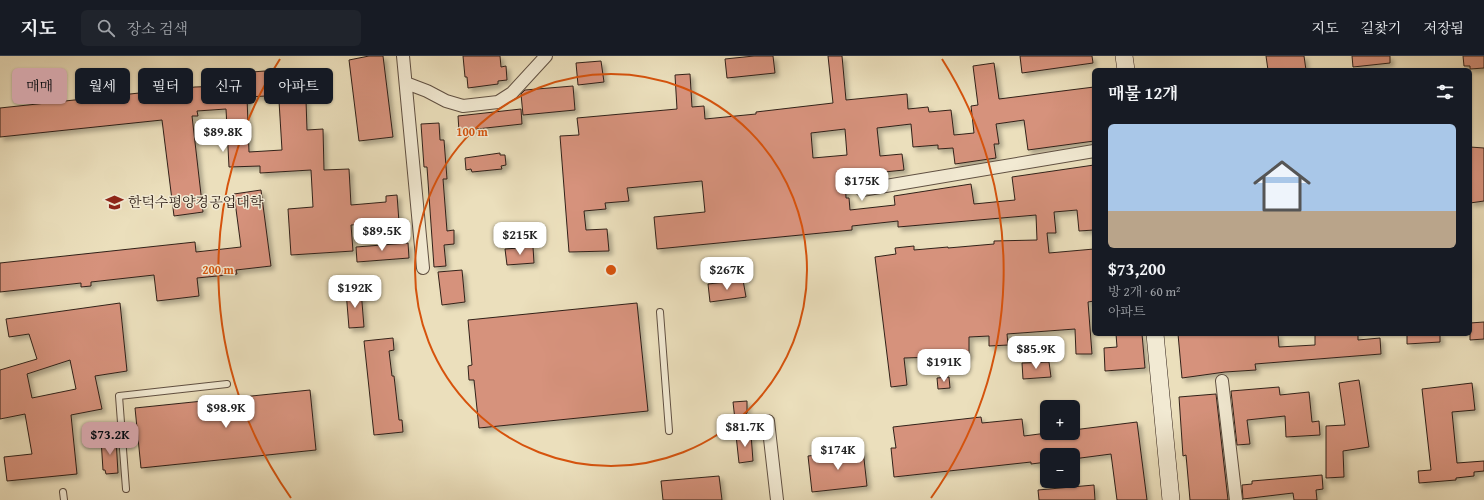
<!DOCTYPE html>
<html lang="ko">
<meta charset="utf-8">
<style>
:root{--surface:#171b24;--page:#20242c;--text:#f1f3f6;--muted:#9ea1a6;--line:#363941;--accent:#c59692}
body{margin:0;font-family:"Gentium Book Plus","Noto Serif KR",serif;background:var(--page);color:var(--text);height:100vh;display:flex;flex-direction:column;font-size:15px;white-space:nowrap}
*{box-sizing:border-box;margin:0}
p{font-size:13px;color:var(--muted)}
.icon{flex:none;width:22px;height:22px;fill:none;stroke:currentColor;stroke-width:2;stroke-linecap:round;stroke-linejoin:round}
.map{position:relative;flex:1;overflow:hidden}
.drawer{position:absolute;left:1092px;top:12px;width:380px;height:268px;display:flex;flex-direction:column;background:var(--surface);border-radius:6px;box-shadow:0 1px 3px #0004}
.drawer>*{flex:none}
.hud{position:absolute;left:12px;top:12px;width:380px;height:36px;display:flex;gap:8px}
.controls{position:absolute;left:1040px;top:344px;display:grid;gap:8px}
.controls a{display:grid;place-items:center;width:40px;height:40px;border-radius:6px;background:var(--surface);box-shadow:0 1px 3px #0004;font-size:20px}
.price{position:absolute;translate:-50% -34px;padding:0 9px;border-radius:8px;background:#fff;color:#222;font-size:13px;line-height:26px;filter:drop-shadow(0 1px 2px #0008)}
.price::after{content:'';position:absolute;left:50%;top:24px;width:12px;height:9px;margin-left:-6px;background:inherit;clip-path:polygon(0 0,100% 0,50% 100%)}
.price.active{background:var(--accent);color:#111}
ul{padding:0;list-style:none}
li{display:grid;align-content:center;gap:8px;height:212px;padding:0 16px}
li+li{border-top:1px solid var(--line)}
li span{display:grid;place-items:center;height:124px;border-radius:6px;color:#555}
li>.icon{margin-inline-start:auto}
span .icon{width:72px;height:72px;fill:#fffc;stroke-width:1}
li b{font-size:17px}
h2{display:flex;justify-content:space-between;align-items:center;height:48px;padding:0 16px;font-size:17px}
.chip{padding:0 14px;border-radius:6px;background:var(--surface);box-shadow:0 1px 3px #0004;font-size:14px;line-height:36px}
.chip.active{background:var(--accent);color:#111}
header{display:flex;align-items:center;gap:24px;box-sizing:border-box;height:56px;padding:0 20px;background:var(--surface);border-bottom:1px solid var(--line)}
header strong{font-size:19px}
nav{display:flex;gap:22px;margin-inline-start:auto;font-size:14px}
.search{width:280px;height:36px;background:var(--page);display:flex;align-items:center;gap:10px;box-sizing:border-box;padding:0 14px;border-radius:6px;color:var(--muted);font-size:15px}
.map>svg:first-child{display:block}
.building{fill:#d6927b;stroke:#312119;fill-rule:evenodd;filter:url(#shadow)}
.lines{fill:none;stroke-linecap:round;stroke-linejoin:round}
.lane-casing{stroke:#605042;stroke-width:8}
.street-casing{stroke:#605042;stroke-width:14}
.secondary-casing{stroke:#312119;stroke-width:18}
.lane{stroke:#f2ead3;stroke-width:6}
.street{stroke:#f2ead3;stroke-width:12}
.secondary{stroke:#f2ead3;stroke-width:17}
.ring{fill:none;stroke:#d6530d;stroke-width:2}
.labels{text-anchor:middle;dominant-baseline:central;stroke-width:3;stroke-linejoin:round;paint-order:stroke}
.poi-label{font-size:14px;fill:#312119;stroke:#f2ead3;text-anchor:start}
.centre{fill:#d6530d;stroke:#f2ead3;stroke-width:2}
.ring-label{font-size:12px;text-anchor:middle;font-weight:bold;fill:#d6530d;stroke:#f2ead3;stroke-width:3;stroke-linejoin:round;paint-order:stroke}
</style>
<header>
<strong>지도</strong>
<div class="search"><svg class="icon" aria-label="search" viewBox="0 0 24 24"><circle cx="10" cy="10" r="6"/><path d="M15 15l6 6"/></svg>장소 검색</div>
<nav><a>지도</a><a>길찾기</a><a>저장됨</a></nav>
</header>
<div class="map">
<svg width="1484" height="444" viewBox="0 0 1484 444">
<defs>
<filter id="shadow"><feDropShadow dx="3.5" dy="3.5" stdDeviation="2" flood-color="#0004"/></filter>
</defs>
<rect width="100%" height="100%" fill="#ebdfbc"/>
<filter id="stains"><feTurbulence type="fractalNoise" baseFrequency=".005" numOctaves="4"/><feColorMatrix values="0 0 0 0 .2 0 0 0 0 .09 0 0 0 0 .02 0 0 0 .5 -.17"/></filter>
<radialGradient id="worn" r=".72"><stop offset=".6" stop-color="#630" stop-opacity="0"/><stop offset="1" stop-color="#630" stop-opacity=".3"/></radialGradient>
<path class="building" d="M369,0H383L393,81L359,85L349,4Z
M463,0H500L501,11L506,10L507,24L498,25V28L468,32L467,21H465Z
M754,0H773L775,17L727,22L725,3Z
M828,0H842L846,44L907,38L908,53L928,51L929,56L951,54L954,79L974,77L971,50L978,49L973,10L994,7L999,43L1094,31V85L1028,94L1024,64L996,68L999,88H994L996,102L955,108L953,92L938,93V89L913,91L911,68L877,72L880,100L902,98L904,114L845,120L846,142H849L850,154L895,149L894,140L971,128L974,148L1015,144L1012,121L1094,109V174L1079,175L1077,154L1054,156L1056,177H1047L1049,197L1094,193V245L1088,246L1092,298H1076L1075,273L1007,278L1008,289L989,290V280L969,281V300L904,302L907,329L891,331L875,201L896,198L895,192L914,190V194L948,191V192L994,188V185L1037,184L1036,159L898,171V165L852,170V174L657,193L654,161L705,156L702,125L627,132L629,145L605,147L606,153L584,155L586,174L607,173L609,195L569,196L560,80L579,79L577,62L677,53L675,19L690,18L692,51L704,50L705,63L756,58V56L833,47ZM845,73L847,99L813,102L811,77Z
M1020,0H1092L1093,7L1022,17Z
M1266,0H1304L1306,14H1268Z
M1352,0H1390V7L1353,11Z
M1463,0H1484V12L1470,13V10H1464Z
M601,5L604,26L578,29L576,7Z
M265,15L266,40L247,41L249,96L282,94L279,45L306,44L307,74L323,73L324,114L349,113L351,149L386,146V140L397,139L399,166L351,169L353,195L291,199L288,153L313,151L311,114L260,117V110L229,111L226,53L197,55L198,60H192L203,156L174,160L162,64L0,81V52L195,31L253,29L252,16Z
M573,30L575,54L523,59L521,38L525,34Z
M521,53L522,68L459,75L458,60Z
M439,67L440,84H444L447,123H443L447,175L454,174V188L444,189L446,210L434,211L427,111H424L421,68Z
M1470,91L1484,92V145L1470,147Z
M500,97V99H505L506,109L501,110L502,113L472,116L471,113L466,114L465,102Z
M261,134L271,210L236,214L237,218L197,222L199,240L157,245L154,219L91,226V230L81,231V227L0,236V207L195,186L196,196L241,191L234,138Z
M408,187L409,202L357,206L356,191Z
M533,191L534,207L507,209L505,193Z
M462,214L465,246L442,249L438,216Z
M743,224L746,241L710,246L708,228Z
M361,234L364,271L349,272L346,235Z
M120,247L127,315L95,320L102,353L71,359L77,418L7,425L4,401L32,398L25,358L0,363V314L37,303L29,278L9,281L6,263ZM70,304L76,333L32,342L27,318Z
M637,247L648,355L479,372L474,324H469L468,310L472,309L468,264Z
M1484,266V283L1470,284V267Z
M1116,278H1142L1145,312L1105,315L1104,292L1117,291Z
M1178,278H1278L1279,291L1315,289V278H1358V284L1380,282L1381,298L1255,308L1256,314L1225,316L1182,322Z
M1407,278H1440V286L1407,288Z
M393,282L394,294L389,295L392,320H394L399,364H402L403,376L374,379L364,285Z
M1049,306L1051,321L1023,323L1022,307Z
M949,321L950,332L938,333L937,322Z
M1359,324L1369,391L1343,395L1344,421L1326,422V370L1345,369L1339,327Z
M1472,327L1475,354L1452,356L1457,407L1484,405V415L1474,416V420L1456,422V424L1419,427L1418,415L1431,414L1422,333Z
M1279,331L1280,339L1309,336L1312,366L1319,365L1320,379L1286,381L1285,360L1247,364L1250,388L1237,389L1231,335Z
M310,334L316,394L141,412L135,352Z
M1216,338L1228,444H1190L1186,399L1183,400L1179,341Z
M747,345V357L735,364L733,346Z
M981,361L982,367L1022,363L1024,380L1047,377H1073V374L1137,366L1147,444H1117L1111,398L1073,403V399H1047V406L1031,408V406L894,421L891,392H896L893,371Z
M751,378L753,405L739,407L736,379Z
M101,383H116L118,417L106,418L105,414H103Z
M863,394L867,430L812,436L808,400Z
M1322,419L1323,433L1316,434L1317,444H1294L1293,437L1243,443L1242,429L1252,428V425Z
M719,420L722,444H663L661,425Z
M1094,429L1095,444H1039L1038,434Z"/>
<g class="lines">
<defs>
<path id="lane" d="M660,256L669,375
M126,433L119,340L227,328
M63,436L64,444"/>
<path id="street" d="M403,0L423,212
M406,27L427,35L446,45L463,50L498,46L512,37L546,0
M862,134L1094,95
M1222,325L1236,444
M768,365L777,444"/>
<path id="secondary" d="M1124,0L1126,14
M1155,278L1171,444"/>
</defs>
<use href="#lane" class="lane-casing"/>
<use href="#street" class="street-casing"/>
<use href="#secondary" class="secondary-casing"/>
<use href="#lane" class="lane"/>
<use href="#street" class="street"/>
<use href="#secondary" class="secondary"/>
</g>
<g class="ring">
<circle cx="611" cy="214" r="196"/>
<path d="M291 442A393 393 0 0 1 280 3M942 3A393 393 0 0 1 931 442"/>
</g>
<defs>
<symbol id="university-bare" viewBox="-9 -9 18 18"><path d="M0-5L7-2L0 1L-7-2ZM-4 1L0 2.5L4 1V4Q0 6-4 4Z" fill="#8f2418" stroke="#f2ead3" stroke-width="2.5" paint-order="stroke"/></symbol>
</defs>
<g fill-rule="evenodd">
<use href="#university-bare" x="102" y="134" width="25" height="25"/>
</g>
<g class="labels">
<g class="poi-label">
<text x="128" y="146">한덕수평양경공업대학</text>
</g>
</g>
<circle cx="611" cy="214" r="6" class="centre"/>
<g class="ring-label">
<text x="472" y="80">100 m</text>
<text x="218" y="218">200 m</text>
</g>
<rect width="100%" height="100%" filter="url(#stains)"/>
<rect width="100%" height="100%" fill="url(#worn)"/>
</svg>
<div class="controls">
<a>+</a>
<a>−</a>
</div>
<b class="price" style="left:223px;top:97px">$89.8K</b>
<b class="price" style="left:862px;top:146px">$175K</b>
<b class="price" style="left:382px;top:196px">$89.5K</b>
<b class="price" style="left:520px;top:200px">$215K</b>
<b class="price" style="left:727px;top:235px">$267K</b>
<b class="price" style="left:355px;top:253px">$192K</b>
<b class="price" style="left:1036px;top:314px">$85.9K</b>
<b class="price" style="left:944px;top:327px">$191K</b>
<b class="price" style="left:226px;top:373px">$98.9K</b>
<b class="price" style="left:745px;top:392px">$81.7K</b>
<b class="price active" style="left:110px;top:400px">$73.2K</b>
<b class="price" style="left:838px;top:415px">$174K</b>
<div class="hud">
<a class="chip active">매매</a>
<a class="chip">월세</a>
<a class="chip">필터</a>
<a class="chip">신규</a>
<a class="chip">아파트</a>
</div>
<section class="drawer">
<h2>매물 12개<svg class="icon" aria-label="filters" viewBox="0 0 24 24"><path d="M4 7h16M4 17h16"/><circle cx="9" cy="7" r="2"/><circle cx="15" cy="17" r="2"/></svg></h2>
<ul>
<li><span style="background:linear-gradient(#a9c7e8 70%,#b9a48a 0)"><svg class="icon" aria-label="home" viewBox="0 0 24 24"><path d="M3 11l9-7 9 7M6 9v11h12V9"/></svg></span><div><b>$73,200</b><p>방 2개 · 60 m²</p><p>아파트</p></div></li>
</ul>
</section>
</div>
